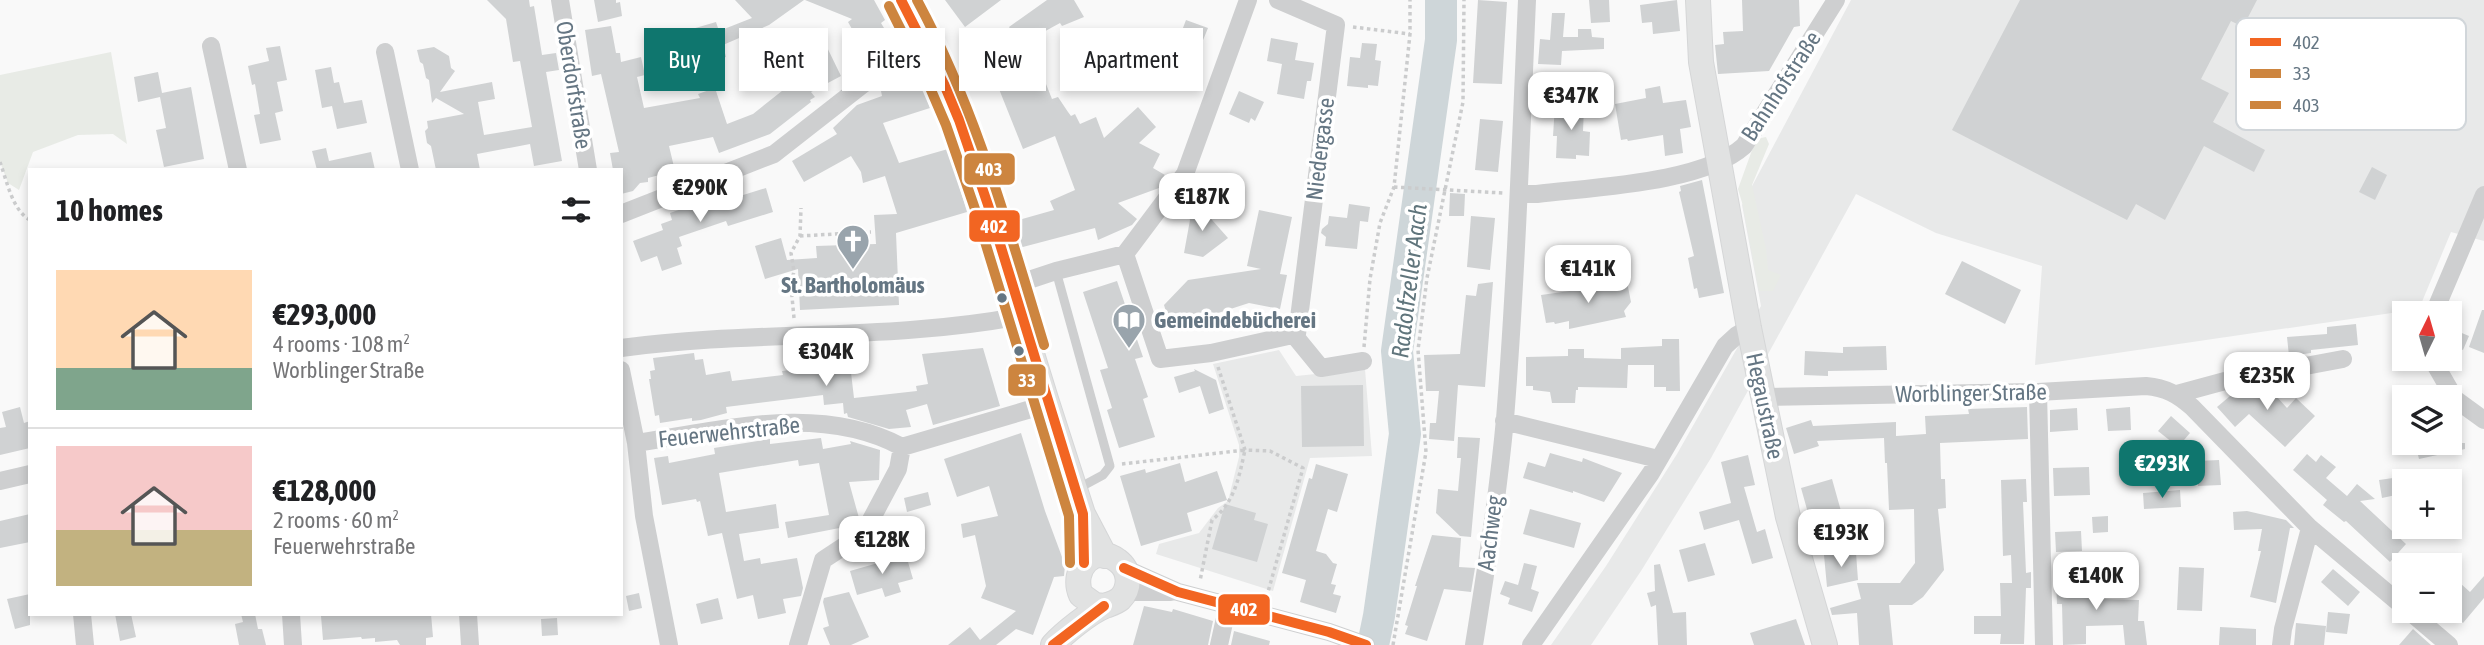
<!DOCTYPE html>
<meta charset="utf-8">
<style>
:root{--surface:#fff;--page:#f6f6f6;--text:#202124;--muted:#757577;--line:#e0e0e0;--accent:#0f766e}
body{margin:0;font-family:"Asap Condensed",sans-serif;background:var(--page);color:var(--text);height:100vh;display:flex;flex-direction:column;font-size:26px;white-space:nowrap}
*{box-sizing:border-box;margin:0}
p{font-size:23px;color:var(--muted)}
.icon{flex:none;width:38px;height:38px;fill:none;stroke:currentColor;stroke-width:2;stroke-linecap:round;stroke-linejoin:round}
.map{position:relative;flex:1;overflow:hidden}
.side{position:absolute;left:28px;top:168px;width:595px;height:448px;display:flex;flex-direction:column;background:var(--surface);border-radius:0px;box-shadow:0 4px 10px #0003}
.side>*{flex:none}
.top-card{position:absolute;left:644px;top:28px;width:665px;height:63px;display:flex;gap:14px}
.needle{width:46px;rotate:5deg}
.buttons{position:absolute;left:2392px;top:301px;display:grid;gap:14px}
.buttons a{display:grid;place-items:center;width:70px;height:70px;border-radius:0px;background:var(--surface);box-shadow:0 4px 10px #0003;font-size:35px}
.price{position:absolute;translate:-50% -60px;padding:0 16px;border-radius:14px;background:#fff;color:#222;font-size:23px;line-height:46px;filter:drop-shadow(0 2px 4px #0008)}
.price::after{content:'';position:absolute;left:50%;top:42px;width:21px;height:16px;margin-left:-10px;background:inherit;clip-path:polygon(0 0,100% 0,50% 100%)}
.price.active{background:var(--accent);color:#fff}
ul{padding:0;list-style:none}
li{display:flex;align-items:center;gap:21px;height:175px;padding:0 28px}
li+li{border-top:2px solid var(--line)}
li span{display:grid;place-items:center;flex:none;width:196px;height:140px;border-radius:0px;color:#555}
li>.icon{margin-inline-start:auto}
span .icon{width:84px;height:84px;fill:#fffc;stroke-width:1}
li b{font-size:30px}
h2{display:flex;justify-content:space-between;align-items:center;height:84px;padding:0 28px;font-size:30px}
.chip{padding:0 24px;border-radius:0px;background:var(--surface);box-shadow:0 4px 10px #0003;font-size:24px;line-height:63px}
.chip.active{background:var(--accent);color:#fff}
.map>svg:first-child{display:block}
.built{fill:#e8e9e9}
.green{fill:#e8ebe6}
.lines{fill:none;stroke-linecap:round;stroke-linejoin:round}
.river{stroke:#ced6d9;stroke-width:32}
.building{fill:#d0d2d3}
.secondary-casing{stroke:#d5d6d7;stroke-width:26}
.path{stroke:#cbcccd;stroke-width:3.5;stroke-dasharray:3.5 3.5;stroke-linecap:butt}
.lane{stroke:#cecfd0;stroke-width:9}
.street{stroke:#cecfd0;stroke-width:18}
.secondary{stroke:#e1e2e2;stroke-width:24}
.bus-1-casing{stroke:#fff;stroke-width:16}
.bus-2-casing{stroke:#fff;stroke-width:16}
.bus-3-casing{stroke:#fff;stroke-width:16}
.bus-1{stroke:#f26522;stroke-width:10}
.bus-2{stroke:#cd853f;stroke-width:10}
.bus-3{stroke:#cd853f;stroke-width:10}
.bus-dot{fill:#657683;stroke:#fff;stroke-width:2.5}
.labels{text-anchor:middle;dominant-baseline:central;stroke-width:7;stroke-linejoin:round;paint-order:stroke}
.street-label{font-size:23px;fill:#657683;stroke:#fff}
.poi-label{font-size:23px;font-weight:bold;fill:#657683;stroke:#fff}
.water-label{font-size:24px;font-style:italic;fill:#60757c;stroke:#fff}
.key{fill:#fff;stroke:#d1d6da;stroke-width:2}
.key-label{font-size:19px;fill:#657683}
.line-badge{stroke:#fff;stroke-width:2.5}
.badge-label{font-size:19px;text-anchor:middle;font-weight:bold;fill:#fff}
</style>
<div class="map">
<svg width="2484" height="645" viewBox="0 0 2484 645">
<rect width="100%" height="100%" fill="#f9f9f9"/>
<path class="built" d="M1851,0H2484V241L2451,232L2419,309L2035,365L2042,266L1936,233L1856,194L1711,458L1641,571L1591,645H1551L1606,566L1677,454L1761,306L1742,205Z
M1279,350L1296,376L1365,369L1372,456L1310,458L1273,591L1156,554L1159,544L1199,533L1218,508L1228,501L1239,457V445L1213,364Z"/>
<path class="green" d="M111,52L127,144L113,134L78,135L33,152L19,190L8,183L0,162V75Z
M1766,137L1769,144L1752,185L1766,249L1768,270L1781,275L1773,291H1759L1743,206L1738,189L1756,139Z"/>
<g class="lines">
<path class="river" d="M1373,645L1379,616L1405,434L1397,351L1441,40V0"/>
</g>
<path class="building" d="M487,0H529L530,7L534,6L542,55L556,53L559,70L546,72L562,161L534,166L530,144L477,154L480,170H436L431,146L427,143L425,131L428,128L427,121L464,114L436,98L432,103L429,80L426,78L423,64L420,62L417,50L434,47L449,56L451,68L455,71L440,92L492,82L495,99L478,102L484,135L532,127L520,61L513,62L506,19Z
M594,0H616V3L620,2L622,16L598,22Z
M735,0H804L769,25L723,45L726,57L691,67L686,49L696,46L692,29L716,22L719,31L752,18Z
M805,0H874L885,20L881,23L887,33L866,45L860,34L856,36L848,22L852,19Z
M945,0H1001L965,27Z
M1047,0H1074L1084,17L1062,26L1060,23L1020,45L1009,27Z
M1478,0L1507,2L1502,84L1473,83Z
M1589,0H1609L1610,22L1591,23Z
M1677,0L1680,31L1653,34L1652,22L1642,23L1640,5Z
M1742,0H1799L1800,26L1794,27L1769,71L1718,74L1715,45L1724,44L1723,32L1743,31Z
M2020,0H2257L2243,27L2231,21L2201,79L2229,93L2213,122L2265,150L2254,172L2204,146L2165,220L2136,204L2127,220L1952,130Z
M1552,13H1565L1563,37H1578V29H1591L1592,37L1604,38V49L1562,51L1561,65L1538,64L1540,39L1550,40Z
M1186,20L1208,28L1194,62L1173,54Z
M611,26L616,53H620L621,62L641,57L645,75L637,77L644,108L700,98L698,94L715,88L727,124L753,114L792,83L770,62L793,45L795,48L821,35L841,76L811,92L815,97L810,100L811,102L770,134L719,153L713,137L669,146L675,171L648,178V182L640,183L633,191L621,194V170H613L610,153L619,152L601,74L592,76L585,30Z
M1271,38L1298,43L1295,60L1314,63L1311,81H1307L1304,99L1277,94L1282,64L1267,61Z
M1362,43L1377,44L1375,60L1381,61L1378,86L1368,85V88L1347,86L1350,57L1360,58Z
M280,46L287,80L277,82L283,111L275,113L281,140L260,144L254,115L260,114L255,84L252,85L248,66L269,61L266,48Z
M331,67L334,83L339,82L344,103L362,100L367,123L337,129L332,106L322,108L315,70Z
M1019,69L1021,74L1034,70L1046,84L1052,99L1058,97L1068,112L1071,116L1075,114L1080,124L1096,117L1104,138L1138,107L1156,127L1139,143L1160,154L1153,168L1165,175L1159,188L1118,203L1137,219L1132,225L1098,240L1095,228L1019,248L1012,222L1054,210L1050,201L1075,190L1055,136L1023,149L995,79Z
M158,72L162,93L191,87L204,159L164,167L156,130L166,128L160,97L138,102L134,77Z
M920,78L930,108L883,123L899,163L948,149L967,212L896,233L899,305L800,310L798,269L765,279L755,246L781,238L787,260L817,258L816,246L876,244L874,215L897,214L885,176L863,183L861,172L851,156L804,182L792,161L837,134L833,128L857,105L882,96L881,91Z
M1660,86L1663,103L1686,100L1691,127L1680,129L1683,153L1665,156L1663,135L1628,141L1627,139L1621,140L1615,104L1646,98L1645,89Z
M1239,91L1264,102L1255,121L1251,118L1249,123L1229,114Z
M1555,105L1584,107L1583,131L1590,132L1589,156L1576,155V159L1556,158L1557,136H1553Z
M1480,119L1503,121L1498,172L1475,170Z
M326,148L329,161L371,152L375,170H317L312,151Z
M2372,167L2387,175L2375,200L2359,192Z
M1702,180L1724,293L1699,298L1697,288L1694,289L1688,258L1694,256L1679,192L1681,191L1680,186Z
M766,188L773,212L728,226L726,221L679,237L682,246L677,248L682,264L662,271L657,256L641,262L633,241L663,230L661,224L672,220L670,213L722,195L724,201Z
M1450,193L1465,194L1464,216H1449Z
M1198,204L1228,238L1203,257L1184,253L1190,220L1186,209Z
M1349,204L1370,207L1368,222L1360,221L1357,249L1325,246L1326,237L1321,233L1322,229L1328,224L1329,216L1347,218Z
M1259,210L1292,217L1280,274L1287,275L1280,309L1249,303L1190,322L1183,330L1167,315L1164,305L1188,280L1261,269L1247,266Z
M1471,216L1495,218L1490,270L1467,267Z
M1962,261L2021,290L2005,324L1945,294Z
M1626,277L1631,302L1624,311L1626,317L1569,329V321L1555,324L1554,322L1546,323L1541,295L1612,285L1611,279Z
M1117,281L1143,357L1135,359L1148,397L1143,399L1155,437L1119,448L1107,410L1112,408L1100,370L1108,368L1083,292Z
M1493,282L1485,387L1458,385L1454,441L1429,439L1430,423H1436L1439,391H1426L1424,355L1460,354L1466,295L1476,296L1478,284Z
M2482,310H2484V353L2469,347Z
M2356,324L2358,345L2311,350V353L2289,356L2287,337L2327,334V327Z
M2450,328L2469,336L2463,350L2450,345Z
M1662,339H1679L1680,391H1666V387H1654V365H1628L1627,388L1578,387V390H1576L1575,403H1552L1550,392L1533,390V386H1526V357L1568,356V349H1584V358L1621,359V348L1662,346Z
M1886,346L1887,370L1828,371V376L1804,375L1805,351L1843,353V347Z
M983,348L1000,406L933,425L927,404L906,410L911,427L889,429L848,417L847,413L844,414L843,403L824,405L823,395L726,407L727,413L701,420L692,421V418L660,423L659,415L655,416L649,379H651L650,371L655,370L653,358L694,353L695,360L703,359L706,375L730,371L732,381L783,375L782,371L799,369L798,357L811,356L810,354L855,350L857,363L850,364L854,398L917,391L916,386L928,384L922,354Z
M1194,369L1216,380L1224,409L1209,414L1200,386L1179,393L1174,377L1195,371Z
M1363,385L1364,446L1302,447L1301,386Z
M2266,385L2287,408L2296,398L2315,416L2285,447L2249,414L2235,427L2217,407L2236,391Z
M20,407L24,423L30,421V448L0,455V428L6,427L2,412Z
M2027,407L2028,439L1940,443L1941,479H1945L1946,508L1938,509L1944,570L1923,597L1912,605H1889L1893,645H1859L1857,613L1832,615L1830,608L1861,599L1857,583H1900L1915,563L1914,509L1889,510L1887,463H1885L1884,438L1817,441L1819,446L1794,454L1786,428L1811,420L1813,426L1896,422V436L1926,434L1925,416L1969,414L1968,409Z
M2130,407L2131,430L2108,431L2106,409Z
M2077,408L2078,430L2050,432V410Z
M2171,416L2190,433L2178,447L2158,431Z
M1021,433L1045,511L1065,565L1064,576L1054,577L1033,635L1016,629L996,645H948L970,627L980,640L1016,611L981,598L986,586L975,535L963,538L961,524L998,516L989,486L957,497L944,459Z
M1458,437L1480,438L1471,537L1460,536L1436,513L1438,489L1458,491L1461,458H1457Z
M821,438L823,449L851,444L850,441L880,450L879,480L849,482L859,518L855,525L788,538L785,522L829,515L819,463L799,466L798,460L719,473L726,512L776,504L779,528L739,534L744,561L760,558L761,564L797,558L803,588L801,596L783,599L786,613L758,619L753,595L737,599L722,533L708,536L700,501L697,502L696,499L662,505L654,458L668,456L669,463L715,454L714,448L770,439V444Z
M2415,443H2465V449L2419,459Z
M1550,453L1582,462L1583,458L1622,473L1604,502L1573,491V493L1523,478L1528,462L1545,467Z
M2307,454L2316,462L2321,455L2336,467L2326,478L2347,496L2357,484L2375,499L2360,501L2406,544L2390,562L2346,521L2344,522L2323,505L2327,500L2293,470Z
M1748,455L1755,485L1744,487L1757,532L1765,529L1773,558L1752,564L1739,520L1704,530L1699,512L1731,503L1721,462Z
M2219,460L2221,485L2198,486L2197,461Z
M1180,463L1185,482L1217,471L1227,500L1187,513L1192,531L1141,546L1120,476L1145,469L1146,473Z
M1316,464L1348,474L1337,512L1328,509L1316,551L1326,554L1333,563L1337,564L1331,584L1336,585L1333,594L1341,596L1336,613L1300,602L1306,580L1282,573L1309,478L1312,479Z
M2089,467L2090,495L2054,496L2053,468Z
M2393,478L2396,495L2382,498L2379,480Z
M1832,479L1841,511L1810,520L1801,488Z
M2026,479L2027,502H2023L2026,573L2031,572V588H2026L2024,644H2000L2001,634H1974V616H2001L2000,583H2012L2011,555L2003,556L2001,480Z
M2180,490L2181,507L2144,509L2143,493Z
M928,492L931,505L907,512L904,498Z
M1225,504L1256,513L1254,520L1268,524L1257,562L1212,549Z
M1530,509L1581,523L1574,548L1523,534Z
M2247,511L2286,520L2294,528H2290L2276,603L2250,597L2261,551H2258L2262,529L2234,530L2233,512Z
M30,514V542L0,548V521Z
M2108,516V532L2093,533L2092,517Z
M2081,531L2082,551L2056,552L2055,532Z
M1432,535L1461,538L1459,567L1475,568L1471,592L1444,589L1427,641L1405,634L1408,626L1405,625L1417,586H1415Z
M1705,543L1715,575L1688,582L1679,550Z
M1856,553L1858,580L1827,587L1824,555Z
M906,555L913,579L898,583L901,592L885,597L882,588L857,595L850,571Z
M1524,563L1537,566L1531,589L1539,592L1532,612L1508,604L1510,598L1500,594L1505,581L1518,585Z
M1660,564L1673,613L1686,612L1687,645H1658L1656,605L1651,607L1647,593L1655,591L1654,565Z
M2179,567L2204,568L2202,611L2177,610Z
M2333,569L2360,592L2348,606L2321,582Z
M2484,576V598L2463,623L2450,612V595L2460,583L2470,592Z
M2099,579L2100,599L2139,600L2138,621H2144L2147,645H2125L2123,625L2086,626V644L2063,645L2062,604H2057L2056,580Z
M849,592L869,637L851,645H830L823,628L829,626L823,602L824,598Z
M639,593L642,608L629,611L626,596Z
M30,594V625L15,629L7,599Z
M718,598L723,619L701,624L696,604Z
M1144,606L1172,612L1173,609L1213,621L1208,645H1133Z
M2328,612L2350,614L2347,634L2326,632Z
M115,614H131L136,637L120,641Z
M241,614H255L258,629H262L266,645H239L235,624L243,622Z
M348,614H431L433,637L426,638V645H400L397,640L375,642V638L362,639L361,637L323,640L321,616Z
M557,618L558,635L542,636L541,619Z
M1796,619L1805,645H1754L1750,633Z
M2296,623L2326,626L2324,645H2294Z
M2220,627L2256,629V645H2219Z
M2413,629L2431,645H2399Z
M1234,631L1270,641L1269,645H1231Z"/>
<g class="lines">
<defs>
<path id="secondary" d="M901,0C954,89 982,188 1011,286C1034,362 1058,438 1083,514L1105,556
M1698,0L1701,62L1749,328L1788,517L1825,645
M1053,645C1064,633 1090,612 1105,606C1110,604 1115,603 1120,599C1131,588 1130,570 1118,561C1094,542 1070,570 1081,595L1095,605L1104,606"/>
</defs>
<use href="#secondary" class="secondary-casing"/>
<path class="path" d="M1353,27L1410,34
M0,162C7,181 12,210 30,220
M1394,187L1503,193
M800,236L871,232
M794,318L791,286L794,271L791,253L800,236L801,208
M1364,347L1370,279L1380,223L1394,187L1410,34V0
M1218,367L1245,450L1270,451L1303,468L1266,599
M1122,464L1245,450C1239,477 1235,502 1212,520L1200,581
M1393,645L1426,452L1418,350L1427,278L1463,102L1464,0"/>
<path class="lane" d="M1056,271L1110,466L1103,475L1077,489"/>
<path class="street" d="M560,0L588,170
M211,46L238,170
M385,52L410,170
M1519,194H1537C1594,187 1703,183 1744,146L1836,0
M621,214L774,154L921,39
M1125,254L1160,359L1211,353L1297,334L1336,25L1278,0
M1011,286L1056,271L1125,254L1185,174L1248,0
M2434,313L2484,195
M1294,335L1321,368L1363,361
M621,348C754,330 889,341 1021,316
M2432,359L2455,399L2484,420
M621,370L636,443L644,516L669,645
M2038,392L2044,645
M2177,394L2225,381L2343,359
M1763,397L2038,392L2146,386C2166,388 2177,394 2192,407L2310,528L2404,607
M1504,421L1658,459
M636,443C723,430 820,403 902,447L1048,404
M0,481L30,474
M1124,568L1178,592L1329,632L1366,645
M1125,592H1171
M2409,611L2449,645
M82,614L85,645
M291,614L293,645
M468,614L470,645
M798,645L823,560L864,533L898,469L902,447
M1219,645L1228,605
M1474,645C1486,570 1498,495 1505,419C1516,280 1521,140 1527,0
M1531,645L1651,473L1725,346L1737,335L1749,328
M2281,645L2283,629L2310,528"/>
<use href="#secondary" class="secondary"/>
<defs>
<path id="bus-1" d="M901,0L944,84L959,120L988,205L1083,514L1084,563
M1124,568L1178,592L1329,632L1366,645
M1053,645L1104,606"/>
<path id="bus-2" d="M889,6L931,90L946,125L975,209L1069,516L1070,563"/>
<path id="bus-3" d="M917,0C976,109 1008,227 1044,345"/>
</defs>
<use href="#bus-1" class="bus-1-casing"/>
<use href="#bus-2" class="bus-2-casing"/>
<use href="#bus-3" class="bus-3-casing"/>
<use href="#bus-1" class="bus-1"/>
<use href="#bus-2" class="bus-2"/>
<use href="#bus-3" class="bus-3"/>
</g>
<defs>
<symbol id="church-pin" viewBox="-11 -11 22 30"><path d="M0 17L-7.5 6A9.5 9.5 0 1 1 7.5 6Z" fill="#99a4ac" stroke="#fff"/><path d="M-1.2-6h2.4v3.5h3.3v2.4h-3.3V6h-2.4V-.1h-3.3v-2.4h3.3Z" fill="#fff"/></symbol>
<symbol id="library-pin" viewBox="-11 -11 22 30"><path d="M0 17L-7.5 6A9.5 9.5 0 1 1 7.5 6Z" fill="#99a4ac" stroke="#fff"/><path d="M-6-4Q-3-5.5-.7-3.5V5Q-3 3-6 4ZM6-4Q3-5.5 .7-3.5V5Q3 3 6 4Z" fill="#fff"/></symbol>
</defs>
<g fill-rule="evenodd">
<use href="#church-pin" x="834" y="222" width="38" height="52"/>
<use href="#library-pin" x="1110" y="301" width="38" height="52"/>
</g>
<g class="bus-dot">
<circle cx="1002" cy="298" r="6"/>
<circle cx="1019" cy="351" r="6"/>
</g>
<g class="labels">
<g class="street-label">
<text transform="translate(574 85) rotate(81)">Oberdorfstraße</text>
<text transform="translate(1781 86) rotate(-57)">Bahnhofstraße</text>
<text transform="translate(1320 149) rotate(-83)">Niedergasse</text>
<text transform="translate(1971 393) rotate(-1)">Worblinger Straße</text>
<text transform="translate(1765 406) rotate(78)">Hegaustraße</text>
<text transform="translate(729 432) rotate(-6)">Feuerwehrstraße</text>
<text transform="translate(1490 533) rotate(-83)">Aachweg</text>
</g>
<g class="poi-label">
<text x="853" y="285">St. Bartholomäus</text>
<text x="1154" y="320" text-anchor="start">Gemeindebücherei</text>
</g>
<g class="water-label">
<text transform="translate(1409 281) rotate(-83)">Radolfzeller Aach</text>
</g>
</g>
<rect x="2236" y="18" width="230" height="112" rx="10" class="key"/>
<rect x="2250" y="38" width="31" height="8" fill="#f26522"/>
<rect x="2250" y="69" width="31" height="9" fill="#cd853f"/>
<rect x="2250" y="101" width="31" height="8" fill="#cd853f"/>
<g class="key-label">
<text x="2293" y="49">402</text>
<text x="2293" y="80">33</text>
<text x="2293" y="112">403</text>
</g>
<g class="line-badge">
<rect x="963" y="152" width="53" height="34" rx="7" fill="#cd853f"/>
<rect x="968" y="209" width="53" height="34" rx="7" fill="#f26522"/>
<rect x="1007" y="363" width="40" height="34" rx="7" fill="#cd853f"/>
<rect x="1217" y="593" width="54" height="33" rx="7" fill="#f26522"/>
</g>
<g class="badge-label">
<text x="989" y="176">403</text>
<text x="994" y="233">402</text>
<text x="1027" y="387">33</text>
<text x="1244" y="616">402</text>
</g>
</svg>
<div class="buttons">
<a><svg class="needle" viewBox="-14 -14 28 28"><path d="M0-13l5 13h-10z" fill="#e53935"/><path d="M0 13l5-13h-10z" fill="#757577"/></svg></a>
<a><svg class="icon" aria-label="layers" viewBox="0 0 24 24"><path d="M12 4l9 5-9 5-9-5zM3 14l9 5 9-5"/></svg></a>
<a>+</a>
<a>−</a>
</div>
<b class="price" style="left:1571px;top:132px">€347K</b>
<b class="price" style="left:700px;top:224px">€290K</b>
<b class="price" style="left:1202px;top:233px">€187K</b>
<b class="price" style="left:1588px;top:305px">€141K</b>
<b class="price" style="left:826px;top:388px">€304K</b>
<b class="price" style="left:2267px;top:412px">€235K</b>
<b class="price active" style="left:2162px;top:500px">€293K</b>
<b class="price" style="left:1841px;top:569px">€193K</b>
<b class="price" style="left:882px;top:576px">€128K</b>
<b class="price" style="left:2096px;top:612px">€140K</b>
<div class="top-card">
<a class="chip active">Buy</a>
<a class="chip">Rent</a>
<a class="chip">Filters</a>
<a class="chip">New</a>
<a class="chip">Apartment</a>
</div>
<section class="side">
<h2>10 homes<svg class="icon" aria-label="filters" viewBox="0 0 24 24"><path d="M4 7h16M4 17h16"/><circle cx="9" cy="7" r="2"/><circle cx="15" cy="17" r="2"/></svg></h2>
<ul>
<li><span style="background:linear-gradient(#ffd9b3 70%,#7fa58c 0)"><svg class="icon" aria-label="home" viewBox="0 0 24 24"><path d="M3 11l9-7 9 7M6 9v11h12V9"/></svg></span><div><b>€293,000</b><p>4 rooms · 108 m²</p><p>Worblinger Straße</p></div></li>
<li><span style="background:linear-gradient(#f6c9c9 60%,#c2b280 0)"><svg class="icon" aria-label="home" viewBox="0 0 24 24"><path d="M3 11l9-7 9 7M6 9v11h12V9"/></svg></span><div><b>€128,000</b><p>2 rooms · 60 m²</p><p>Feuerwehrstraße</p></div></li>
</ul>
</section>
</div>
